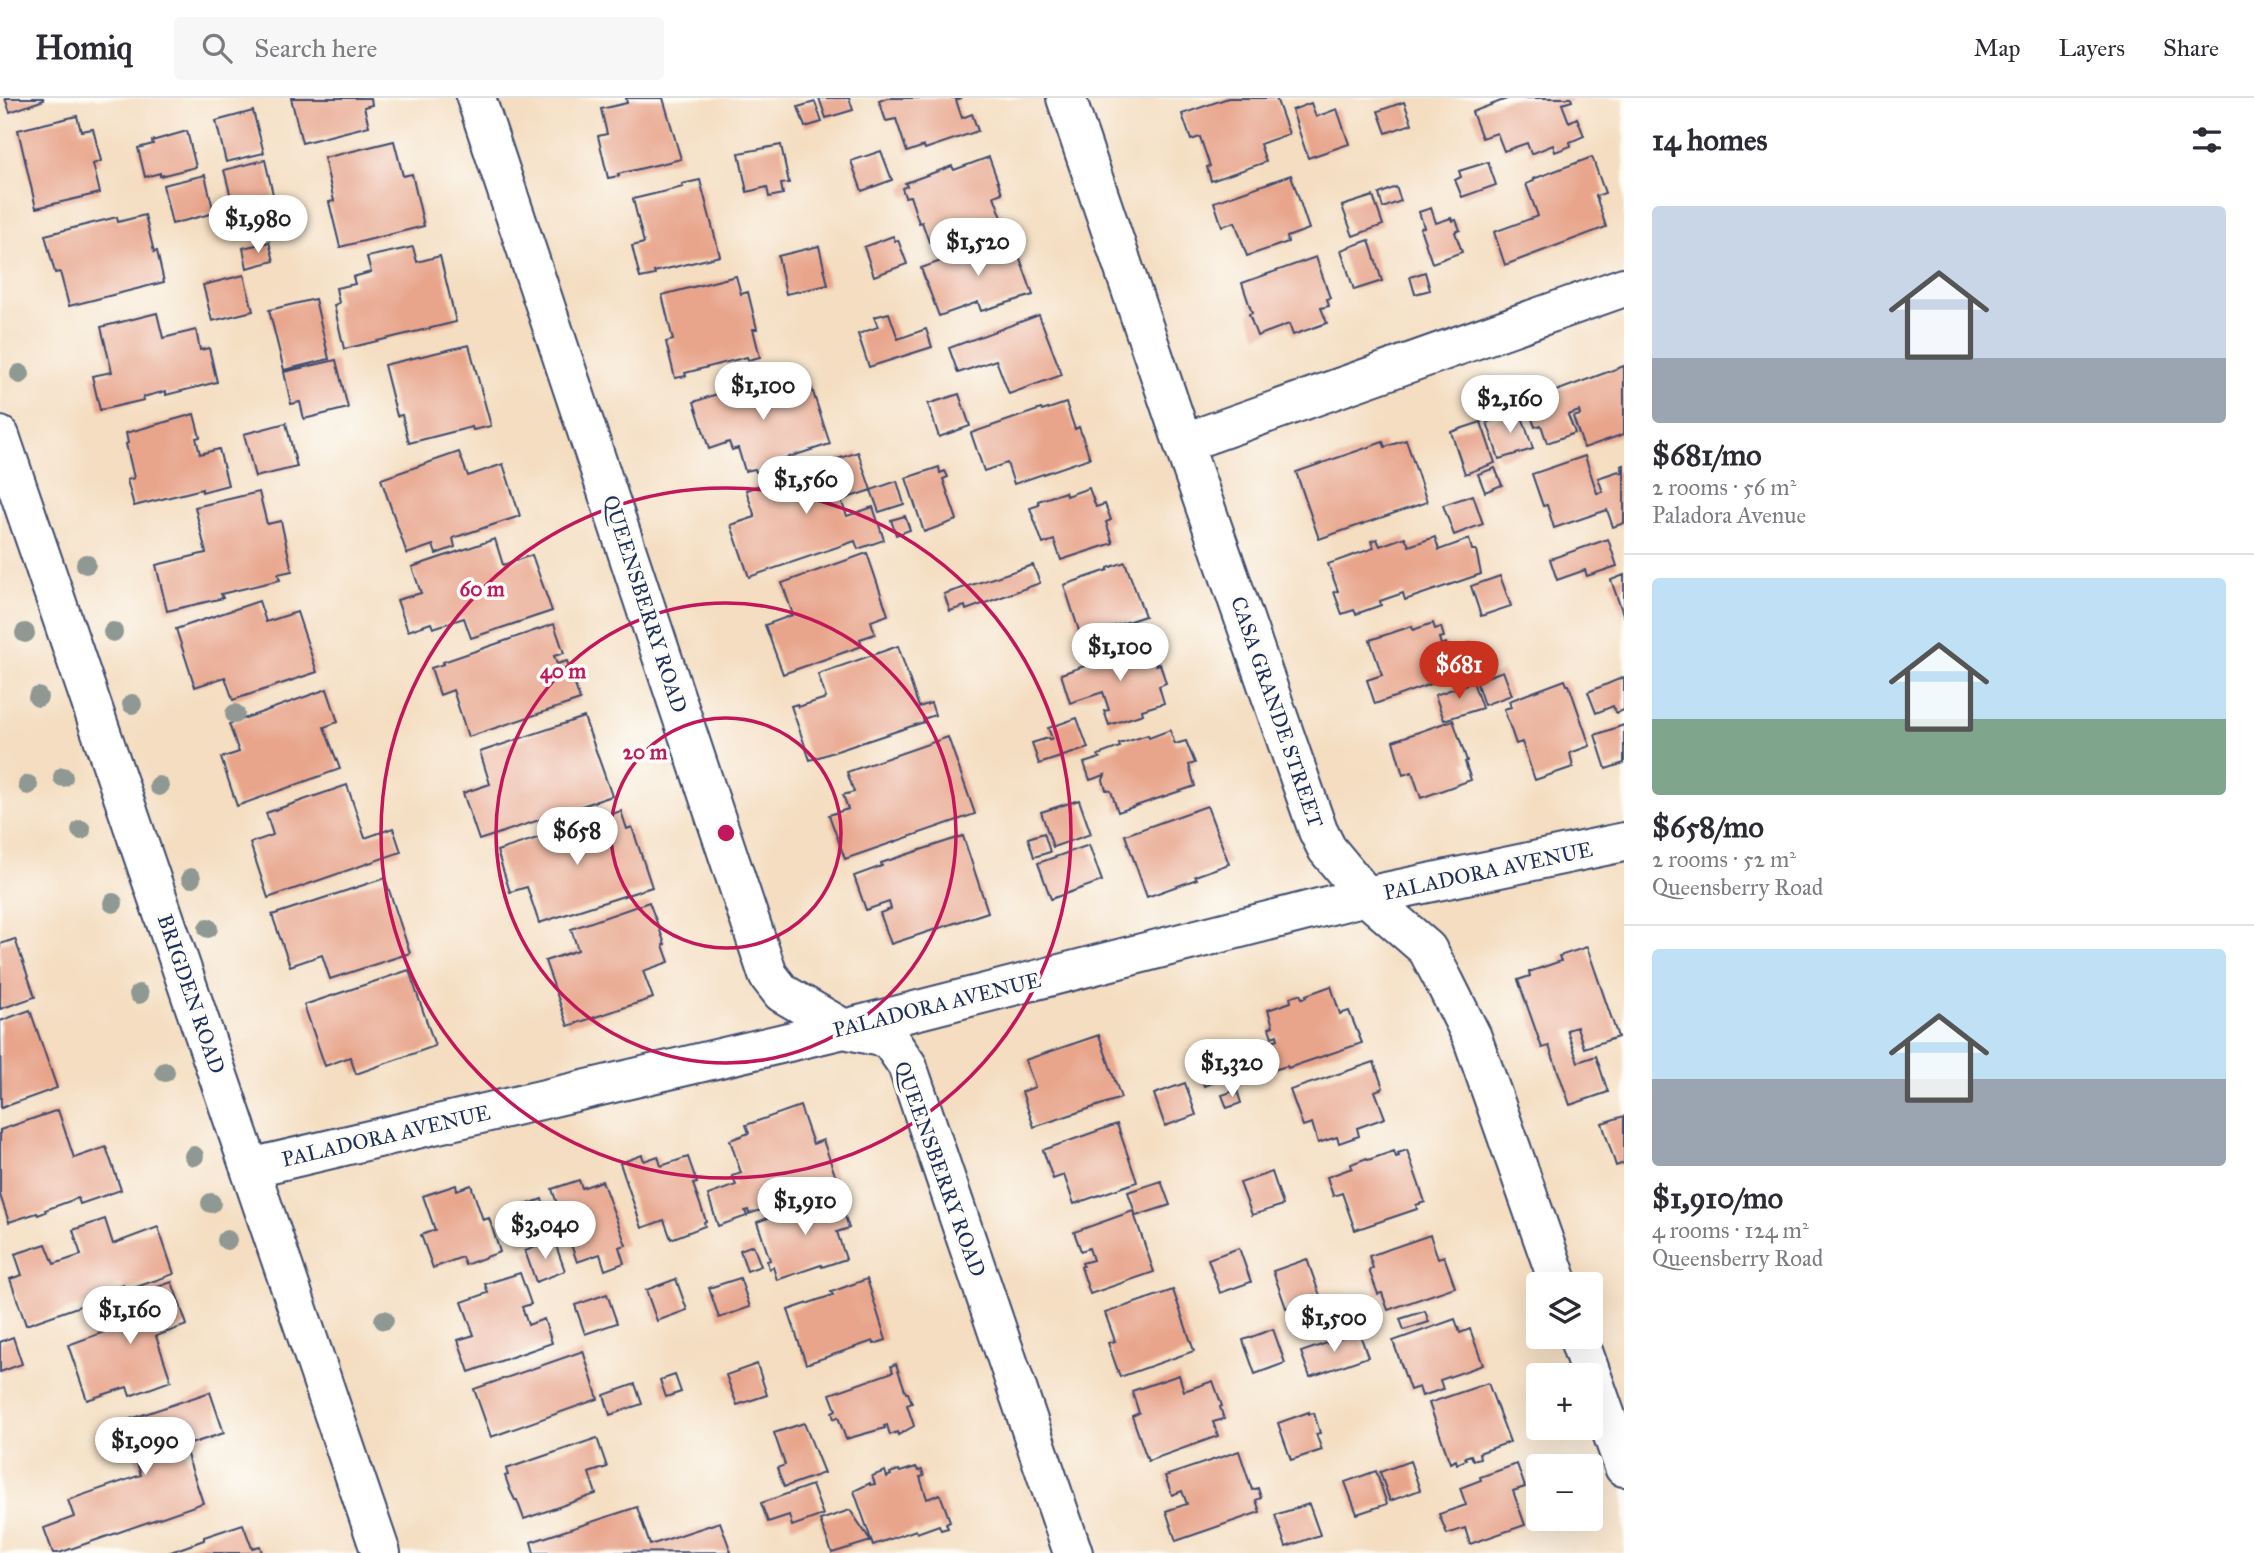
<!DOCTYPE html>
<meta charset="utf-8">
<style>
:root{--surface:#fff;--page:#f7f7f7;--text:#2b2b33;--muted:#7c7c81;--line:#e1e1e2;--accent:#c8321e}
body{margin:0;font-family:"IM FELL Great Primer",serif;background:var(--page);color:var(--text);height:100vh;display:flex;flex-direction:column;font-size:26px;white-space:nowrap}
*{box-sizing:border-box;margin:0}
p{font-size:23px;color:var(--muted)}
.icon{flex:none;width:38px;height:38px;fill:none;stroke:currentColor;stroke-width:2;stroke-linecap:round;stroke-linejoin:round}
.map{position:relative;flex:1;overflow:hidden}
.drawer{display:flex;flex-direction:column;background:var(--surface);width:630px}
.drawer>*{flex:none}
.tools{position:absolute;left:1526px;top:1174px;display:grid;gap:14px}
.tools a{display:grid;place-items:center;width:77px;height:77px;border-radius:7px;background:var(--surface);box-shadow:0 7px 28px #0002;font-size:35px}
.price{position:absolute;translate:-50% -60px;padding:0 16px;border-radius:24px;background:#fff;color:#222;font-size:23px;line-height:46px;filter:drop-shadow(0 2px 4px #0008)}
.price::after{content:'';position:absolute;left:50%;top:42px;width:21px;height:16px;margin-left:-10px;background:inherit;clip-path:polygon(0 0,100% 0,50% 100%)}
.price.active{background:var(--accent);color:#fff}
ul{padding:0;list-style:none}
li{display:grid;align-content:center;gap:14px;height:371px;padding:0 28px}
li+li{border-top:2px solid var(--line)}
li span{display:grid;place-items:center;height:217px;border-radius:7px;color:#555}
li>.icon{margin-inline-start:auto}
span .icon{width:126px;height:126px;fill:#fffc;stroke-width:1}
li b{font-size:30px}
h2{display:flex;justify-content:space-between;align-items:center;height:84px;padding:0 28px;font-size:30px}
header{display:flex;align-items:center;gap:42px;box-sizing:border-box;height:98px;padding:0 35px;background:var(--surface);border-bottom:2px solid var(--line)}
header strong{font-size:33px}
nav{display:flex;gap:38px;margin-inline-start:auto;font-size:24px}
.search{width:490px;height:63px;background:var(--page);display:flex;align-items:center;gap:18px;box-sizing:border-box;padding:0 24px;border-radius:7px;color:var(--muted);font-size:26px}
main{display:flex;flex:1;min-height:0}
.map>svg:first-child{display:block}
.building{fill:#e8a58c}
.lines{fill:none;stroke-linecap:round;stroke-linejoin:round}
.minor-casing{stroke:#3c496d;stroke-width:42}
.minor{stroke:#fff;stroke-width:38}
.tree{fill:#8f9892}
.ring{fill:none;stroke:#c2185b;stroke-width:3.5}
.labels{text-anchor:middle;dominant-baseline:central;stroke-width:7;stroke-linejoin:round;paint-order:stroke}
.street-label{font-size:21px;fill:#1b2f5e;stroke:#fdfcf7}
.centre{fill:#c2185b;stroke:#fdfcf7;stroke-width:3.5}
.ring-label{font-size:21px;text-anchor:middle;font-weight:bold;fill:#c2185b;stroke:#fdfcf7;stroke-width:7;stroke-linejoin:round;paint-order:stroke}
</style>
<header>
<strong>Homiq</strong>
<div class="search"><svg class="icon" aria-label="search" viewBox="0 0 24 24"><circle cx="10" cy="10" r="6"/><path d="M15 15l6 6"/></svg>Search here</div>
<nav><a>Map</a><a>Layers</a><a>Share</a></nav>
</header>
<main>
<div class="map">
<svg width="1624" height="1455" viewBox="0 0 1624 1455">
<rect width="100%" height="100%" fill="#fdfcf7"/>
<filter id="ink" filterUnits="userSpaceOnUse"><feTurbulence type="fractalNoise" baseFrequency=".0143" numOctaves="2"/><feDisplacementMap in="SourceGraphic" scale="14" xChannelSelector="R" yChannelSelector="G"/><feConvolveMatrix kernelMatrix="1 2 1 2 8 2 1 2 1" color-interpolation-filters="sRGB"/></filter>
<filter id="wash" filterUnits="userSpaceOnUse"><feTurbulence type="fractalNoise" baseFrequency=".00686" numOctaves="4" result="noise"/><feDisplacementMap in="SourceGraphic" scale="28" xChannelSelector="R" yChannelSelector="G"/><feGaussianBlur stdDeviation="1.57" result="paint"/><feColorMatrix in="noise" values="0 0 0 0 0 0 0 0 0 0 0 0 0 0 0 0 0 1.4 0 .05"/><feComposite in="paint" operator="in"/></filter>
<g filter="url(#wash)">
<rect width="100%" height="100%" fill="#f4ddc0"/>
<g id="blocks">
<path class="building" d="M5,0H43L44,2L10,14Z
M291,0H371L372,7L364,9L369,28L302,45Z
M626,0H663L681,61L618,76L619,78L608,80L598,38L607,36L601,11L627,5Z
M819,0H849L853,12L826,20Z
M887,0H961L956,2L962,20L972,16L978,33L925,51L924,48L907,54L896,21L886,23L879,3Z
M1228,0H1276L1289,36L1260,46L1266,64L1211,83L1207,69L1210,68L1200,39L1191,42L1182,16Z
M1509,0H1571L1572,3L1562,6L1569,24L1577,20L1584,38L1570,44L1571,48L1555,54L1553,47L1531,56L1527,45L1504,53L1497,35L1482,40L1472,14Z
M815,4L822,24L805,29L798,9Z
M1404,4L1412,26L1386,35L1378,13Z
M1311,5L1316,19L1337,11L1349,46L1308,60L1292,12Z
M253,13L264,55L226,64L216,23Z
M77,18L81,33L93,31L101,63L93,66L100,95L36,110L18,32Z
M187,33L196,69L160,78V75L145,79L138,50L153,46L152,43Z
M394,43L403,78L412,76L424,128L340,149L329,104L334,103L324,60Z
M781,47L789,85L781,86L783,96L769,99L767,89L747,94L739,55Z
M881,53L892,82L862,93L851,63Z
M989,59L1002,95L994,98L1002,120L929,144L922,124L919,125L910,98L905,99L902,90L907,88L905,85L952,68L954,72Z
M1592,59L1605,95L1596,98L1606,129L1505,167L1494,134L1538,118L1526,86L1534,83L1533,81Z
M265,62L275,105L235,115L224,72Z
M1488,64L1496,87L1462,99L1455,82L1461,79L1459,73Z
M205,77L214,115L172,126L163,87Z
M1291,77L1309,131L1287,139L1288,144L1247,158L1235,124L1222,128L1214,104Z
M700,82L720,158L654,174L655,177L640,180L632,148L644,145L633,101L683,89L682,86Z
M1396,89L1401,103L1383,110L1379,96Z
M1373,98L1383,127L1353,138L1342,108Z
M1431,110L1436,125L1451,120L1452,123L1456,122L1460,132L1455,134L1462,154L1432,165L1420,130L1424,129L1419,114Z
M145,117L154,154L157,153L164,184L69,208L60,174L55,175L45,137L117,119L118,124Z
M893,138L895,143L898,142L907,166L874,178L864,149Z
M1012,138L1033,197L981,213L978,204L939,218L921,170Z
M1369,142L1382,183L1354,192L1341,152Z
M269,144L274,163L247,170L243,150Z
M819,148L828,187L786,196L778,158Z
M413,149L417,164L440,158L456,224L344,251L334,207L339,205L336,190L355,186L353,179L371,174L367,159Z
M1316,159L1330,200L1327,201L1329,208L1321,210L1327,225L1293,237L1289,226L1257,238L1249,216L1252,215L1242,185Z
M1425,174L1430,192L1415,196L1410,179Z
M244,177L253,213L212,223L203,187Z
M736,178L741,196L748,194L757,231H753L760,259L748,262L747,259L685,275L686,278L675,280L666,244L673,242L662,197Z
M315,201L329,261L284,272L269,212Z
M157,215L163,240L196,232L200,252L209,250L217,284L166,297V293L143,299L144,302L100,312L92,278L112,274L101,229Z
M889,215L898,241L926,231L932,249L869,269L858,236L878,229L874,219Z
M1039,217L1062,277L1009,296L996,262L958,275L949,250Z
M469,247L491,328L473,332L472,329L409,345L402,317L397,318L384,267Z
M336,262L348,310L304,321L300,304L291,306L284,274Z
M1624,268V336L1584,350L1573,319L1580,317L1579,313L1568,317L1575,335L1547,345L1541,327L1535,329L1526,304Z
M769,276L776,296L810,285L830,346L773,364L775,368L756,374L755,371L745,373L738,350L732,352L729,344L709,351L694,304L720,295L719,292Z
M959,296L970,328L939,339L928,306Z
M1066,305L1075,331L1079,329L1090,360L1014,386L1007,365L984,373L971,335L1041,311L1042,313Z
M1520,313L1533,351L1499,361L1487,324Z
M194,316L200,339L196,340L200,356L219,351L228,387L202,394V391L134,408L127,382L134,380L126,346L128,345L126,335Z
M1481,324L1495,365L1465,376L1451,334Z
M286,325L297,369L255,379L244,336Z
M1406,342L1427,404L1319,441L1296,374L1383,344L1385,349Z
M459,354L468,378L503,366L520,418L453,440L455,449L436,456L433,447L407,456L381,381Z
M858,354L871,392L841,402L847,418L873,409L884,442L858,451L855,443L749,479L731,427L755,419L746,392Z
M1585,358L1597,395L1603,394L1598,380L1619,373L1620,375L1623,374L1621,368L1624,367V425L1613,429L1607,412L1554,430L1547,407L1543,408L1532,376Z
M939,369L940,375L945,373L948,379L943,381L957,422L924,434L906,380Z
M1495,370L1502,387L1485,394L1478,376Z
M897,383L904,406L879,414L871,392Z
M1089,390L1096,409L1105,406L1111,422L1106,424L1113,445L1061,462L1054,442L1043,446L1030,410L1039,407L1038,403L1065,394L1066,398Z
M259,394L267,426L281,423L292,473L278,476L280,482L221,496L223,500L167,513L156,467L206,455L195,409Z
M1473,397L1483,426L1454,437L1443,407Z
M905,418L910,432L896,437L891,422Z
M1405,439L1409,448L1435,439L1439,452L1469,441L1472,452H1476L1481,476L1405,502L1403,495L1380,503L1381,507L1356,516L1354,512L1342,516L1334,494L1338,493L1328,466L1374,450L1371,443L1377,441L1380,448Z
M495,441L503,467L532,457L552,513L471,540L464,520L433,530L431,525L408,533L397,502L421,495L412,469Z
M1608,441L1617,468L1587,478L1585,472L1557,482L1550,461Z
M867,455L888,517L871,523L875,536L860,541L862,548L783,576L765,527L793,517L782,485Z
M1125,464L1145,518L1081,539L1064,487L1108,472V470Z
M1033,467L1040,485L966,512L965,508L950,513L944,496Z
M1624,477V519L1611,482Z
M1500,478L1511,508L1481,518L1471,488Z
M259,503L266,524L297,514L317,574L233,602L225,579L195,589L176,531Z
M1433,525L1435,531L1441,529L1444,539L1439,540L1441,547L1446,545L1448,551L1443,554L1470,545L1478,569L1375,606L1367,582L1382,577L1370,542L1412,528L1413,532Z
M554,526L564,555L554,558L557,566L567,563L580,602L468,639L453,592L440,597L431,570L444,566L443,564Z
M1149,546L1151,552L1155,550L1158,560L1154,561L1156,567L1160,566L1166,585L1159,588L1164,605L1142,612L1143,616L1109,627L1104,613L1109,612L1103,594L1070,605L1061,576Z
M898,548L919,609L931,605L935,617L923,621L924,624L810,662L791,608L797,606L798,609L826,600L818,576Z
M1503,573L1512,597L1484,607L1476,583Z
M1624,579V612L1616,615L1613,608L1596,615L1588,594Z
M1565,582L1567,587H1569L1590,648L1570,655L1573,669L1535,682L1522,644L1516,646L1504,611L1511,609L1509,603Z
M1473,584L1482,610L1444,622L1435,597Z
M327,591L338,624L324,629L340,671L237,708L221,660L239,654L229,626Z
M584,619L612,698L479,742L463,695L490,686L480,654Z
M1077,620L1088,650L1039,666L1032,645L1048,640L1049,642L1052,640L1048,630Z
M1453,622L1467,663L1465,664L1471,682L1421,700L1412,674L1403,677L1393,643Z
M1624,627V665L1606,671L1595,637Z
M1170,632L1175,646L1186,643L1195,665L1189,667L1195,688L1118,714L1111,693L1106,692L1103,682L1105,677L1090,682L1084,665L1100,660L1098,657L1120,649L1119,646L1148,637L1149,640Z
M948,639L975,716L845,761L829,717L848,711L843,697L854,694L847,674Z
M347,687L365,740L393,730L401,754L268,800L250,745L273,737L266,715Z
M1079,702L1091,736L1053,749L1041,714Z
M1207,708L1229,766L1195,778L1197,781L1147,799L1125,737Z
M621,713L627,731L632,729L652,789L539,825L527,789L510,794L497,753Z
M1044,735L1050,754L1034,759L1028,740Z
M963,738L988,814L891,846L880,815L891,811L889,804L866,812L854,778L882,768L881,765Z
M1089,747L1102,783L1051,801L1038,765Z
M385,780L410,855L330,881L322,857L290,868L272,817Z
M649,804L665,846L663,847L669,864L643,873L653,900L568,928L545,863L578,852L571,831Z
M15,841L35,899L0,911V846Z
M1587,849L1618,939L1584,950L1577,929L1567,932L1578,964L1596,958L1608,994L1570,1007L1549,948L1542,950L1518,882L1530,878L1529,874L1561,863L1559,858Z
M409,872L435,948L356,976L350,959L325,968L304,907Z
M1331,888L1340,916L1349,913L1362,945L1288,970L1287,968L1270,973L1261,947L1278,941L1277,937L1272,939L1269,930L1273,928L1268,912L1291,904L1290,899L1300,896L1302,900L1307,899L1306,897Z
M30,912L57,990L1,1010L0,923Z
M1099,937L1121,1000L1034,1029L1022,994L1035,989L1025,962Z
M1223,949L1233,978L1204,988L1194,959Z
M1374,964L1383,990L1375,993L1385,1020L1357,1030L1359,1038L1339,1045L1337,1039L1318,1045L1312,1025L1303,1028L1290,992Z
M1185,985L1196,1017L1165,1028L1154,996Z
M1237,992L1241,1005L1227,1010L1222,997Z
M800,1008L813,1046L823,1042L836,1080L826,1083L829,1093L782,1109L781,1105L749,1116L748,1112L745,1113L747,1118L718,1128L708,1097L736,1087L732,1078L741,1075L730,1042L749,1035L746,1027Z
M58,1012L74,1060L106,1049L121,1092L80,1106L78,1100L45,1112L46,1114L38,1117L37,1115L9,1124L0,1097V1032Z
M1624,1018V1065L1616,1068L1602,1025Z
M1117,1026L1137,1084L1074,1106L1064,1077L1053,1081L1043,1052Z
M1407,1052L1425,1104L1416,1107L1417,1111L1355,1132L1342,1095L1333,1098L1327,1079L1352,1070L1351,1066L1367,1060L1368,1062L1394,1053L1396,1059L1399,1058L1398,1055Z
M642,1057L644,1063L658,1058L661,1068L688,1059L697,1085L693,1086L706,1123L704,1124L705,1128L671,1141L664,1122L642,1130L620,1065Z
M1272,1074L1283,1107L1252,1117L1240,1085Z
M579,1082L582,1090L602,1083L626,1147L619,1149L624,1165L605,1172L600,1156L577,1164L552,1091Z
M1161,1083L1170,1107L1136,1118L1128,1094Z
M456,1087L457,1092L471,1087L483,1122L489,1120L500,1154L465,1167L462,1159L433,1170L421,1137L435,1132L423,1098Z
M837,1095L849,1130L837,1134L846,1161L822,1169L821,1167L777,1182L773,1169L769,1171L767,1163L770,1162L757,1124L776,1117L775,1113L782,1110L784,1114Z
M542,1101L553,1135L520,1147L508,1113Z
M1133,1113L1154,1174L1090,1196L1081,1169L1083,1168L1082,1165L1093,1162L1089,1150L1081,1153L1074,1134Z
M105,1121L113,1146L158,1129L174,1176L125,1193L123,1187L101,1195L103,1200L26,1227L10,1181L22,1177L15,1156L46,1146L54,1166L81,1157L73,1132Z
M1430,1137L1438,1160L1444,1158L1455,1189L1388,1212L1382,1195L1378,1196L1369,1172L1373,1170L1369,1158Z
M554,1142L565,1173L536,1184L525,1153Z
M753,1147L761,1168L747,1173L740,1152Z
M1239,1150L1251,1184L1220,1195L1208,1161Z
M1307,1161L1320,1198L1286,1210L1273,1173Z
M520,1175L531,1206L522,1209L528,1227L544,1221L552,1245L469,1274L458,1242L474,1237L462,1204L488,1195L485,1186Z
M740,1180L750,1209L719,1220L709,1190Z
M676,1181L687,1212L657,1223L646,1192Z
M867,1181L886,1242L874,1246L873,1243L806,1266L788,1212L833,1197L831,1194Z
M172,1184L187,1227L156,1238L171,1283L130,1298L127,1289L87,1302L68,1247L107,1233L103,1220L129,1211L125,1200Z
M1173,1192L1194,1253L1120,1279L1108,1245L1115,1243L1105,1215Z
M607,1196L617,1225L585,1236L575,1207Z
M1425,1213L1429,1224L1404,1232L1400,1221Z
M1455,1221L1460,1235L1470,1231L1483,1267L1440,1282L1443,1291L1422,1298L1419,1289L1410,1292L1393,1243Z
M1273,1231L1285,1265L1255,1276L1243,1242Z
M1359,1234L1368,1259L1310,1279L1301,1254Z
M13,1239L22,1266L0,1274V1244Z
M583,1253L598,1301L491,1339L474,1291Z
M757,1266L767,1297L737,1307L726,1277Z
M896,1266L906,1295H908L912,1305L907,1307L914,1328L898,1337L897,1334L890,1337L887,1327L884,1328L885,1330L846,1341L838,1319L834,1321L832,1314L836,1312L830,1296L893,1274L891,1268Z
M675,1277L681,1294L666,1299L660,1282Z
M1179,1277L1184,1293L1213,1283L1222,1308L1220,1309L1224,1321L1213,1324L1218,1338L1148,1363L1132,1318L1139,1315L1132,1293Z
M1488,1285L1510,1344L1479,1355L1480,1360L1473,1362L1471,1357L1465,1359L1466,1362L1457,1366L1456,1362L1450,1365L1429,1305Z
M635,1286L642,1306L610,1317L604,1297Z
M210,1294L224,1335L184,1348L203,1405L59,1455H53L44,1430L74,1419L68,1402L141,1377L130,1345L138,1342L130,1321Z
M1309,1314V1316L1314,1315L1320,1335L1316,1336L1322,1352L1291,1362L1278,1325Z
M804,1325L824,1375L784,1389L777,1370L785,1367L774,1335Z
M597,1340L607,1369L589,1375L596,1396L524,1421L517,1402H515L510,1392L505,1378L508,1377L506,1371Z
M1239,1353L1252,1392L1258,1390L1261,1400L1256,1402L1260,1414L1176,1443L1166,1413L1187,1406L1182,1393L1172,1397L1165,1378Z
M1410,1363L1420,1392L1390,1403L1380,1374Z
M1517,1366L1525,1389L1513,1393L1525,1427L1470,1446L1465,1430L1447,1436L1439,1416L1466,1407L1460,1390L1481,1382L1480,1379Z
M916,1369L918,1373L922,1372L924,1378L920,1379L927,1401L940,1396L950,1423L946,1425L948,1430L941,1432L939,1427L917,1435L916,1432L873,1447L854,1393L870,1385V1387L875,1386L872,1378L885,1373L887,1379L891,1377L890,1375L899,1372L900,1374Z
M1376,1373L1387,1406L1357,1416L1345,1384Z
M812,1387L823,1417L792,1428L789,1417L768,1424L761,1405Z
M1309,1406L1320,1437L1286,1449L1275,1417Z
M637,1409L650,1447L720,1424L731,1454L534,1455L531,1444Z
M850,1412L871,1443L832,1455L820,1422Z
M243,1426L252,1450L260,1448L262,1455H168L204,1442V1439Z"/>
</g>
</g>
<g filter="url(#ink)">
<use href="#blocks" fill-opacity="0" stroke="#3c496d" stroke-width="2"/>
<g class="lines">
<defs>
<path id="minor" d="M476,0L768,877L782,895L844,931L889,941L907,967L1073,1455
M1066,0L1183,345L1318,733L1327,751L1366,798L1427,851L1444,883L1472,939L1559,1186
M0,338L381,1455
M1183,345L1624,189
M250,1070L844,931L1366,798L1624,744
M1578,1239L1624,1369"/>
</defs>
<use href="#minor" class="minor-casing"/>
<use href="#minor" class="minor"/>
</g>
<g class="tree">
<circle cx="20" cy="276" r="10"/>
<circle cx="86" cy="466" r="10"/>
<circle cx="113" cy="534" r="10"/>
<circle cx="25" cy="535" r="10"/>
<circle cx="38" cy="599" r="10"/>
<circle cx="132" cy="606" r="10"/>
<circle cx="235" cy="616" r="10"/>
<circle cx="63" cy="679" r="10"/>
<circle cx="28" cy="687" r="10"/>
<circle cx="159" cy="688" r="10"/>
<circle cx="81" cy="732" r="10"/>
<circle cx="191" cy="780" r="10"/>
<circle cx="113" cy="805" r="10"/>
<circle cx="208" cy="830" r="10"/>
<circle cx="139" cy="896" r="10"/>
<circle cx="165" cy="974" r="10"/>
<circle cx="194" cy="1058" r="10"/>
<circle cx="211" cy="1105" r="10"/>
<circle cx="227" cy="1142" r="10"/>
<circle cx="384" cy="1222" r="10"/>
</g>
</g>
<g class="ring">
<circle cx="726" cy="735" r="115"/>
<circle cx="726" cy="735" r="230"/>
<circle cx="726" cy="735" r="345"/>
</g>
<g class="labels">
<g class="street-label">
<text transform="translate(645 506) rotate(72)">QUEENSBERRY ROAD</text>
<text transform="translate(1277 614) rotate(71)">CASA GRANDE STREET</text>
<text transform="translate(1488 773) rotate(-12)">PALADORA AVENUE</text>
<text transform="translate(191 896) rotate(71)">BRIGDEN ROAD</text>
<text transform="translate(937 907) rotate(-14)">PALADORA AVENUE</text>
<text transform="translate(386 1038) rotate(-13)">PALADORA AVENUE</text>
<text transform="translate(940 1071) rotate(70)">QUEENSBERRY ROAD</text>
</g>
</g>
<circle cx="726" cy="735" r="10" class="centre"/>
<g class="ring-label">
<text x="482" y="498">60 m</text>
<text x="563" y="580">40 m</text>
<text x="645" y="661">20 m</text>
</g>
</svg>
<div class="tools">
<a><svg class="icon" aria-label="layers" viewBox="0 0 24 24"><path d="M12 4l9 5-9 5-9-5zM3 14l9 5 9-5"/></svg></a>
<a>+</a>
<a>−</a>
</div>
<b class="price" style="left:258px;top:157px">$1,980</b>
<b class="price" style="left:978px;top:180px">$1,520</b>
<b class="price" style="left:763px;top:324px">$1,100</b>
<b class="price" style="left:1510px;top:337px">$2,160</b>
<b class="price" style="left:806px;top:418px">$1,560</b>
<b class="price" style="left:1120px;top:585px">$1,100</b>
<b class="price active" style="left:1459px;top:603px">$681</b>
<b class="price" style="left:577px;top:769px">$658</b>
<b class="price" style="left:1232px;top:1001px">$1,320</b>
<b class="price" style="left:805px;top:1139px">$1,910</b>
<b class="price" style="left:545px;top:1163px">$3,040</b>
<b class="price" style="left:130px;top:1248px">$1,160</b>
<b class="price" style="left:1334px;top:1256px">$1,500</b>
<b class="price" style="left:145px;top:1379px">$1,090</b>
</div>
<section class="drawer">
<h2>14 homes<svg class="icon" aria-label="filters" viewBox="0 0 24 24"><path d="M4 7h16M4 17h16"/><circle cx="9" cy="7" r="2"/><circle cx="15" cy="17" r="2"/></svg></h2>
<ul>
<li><span style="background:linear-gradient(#c9d6e8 70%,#9aa5b1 0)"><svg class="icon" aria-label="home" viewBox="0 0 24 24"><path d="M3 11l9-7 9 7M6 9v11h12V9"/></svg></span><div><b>$681/mo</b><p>2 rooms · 56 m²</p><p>Paladora Avenue</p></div></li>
<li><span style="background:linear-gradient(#bfe0f5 65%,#7fa58c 0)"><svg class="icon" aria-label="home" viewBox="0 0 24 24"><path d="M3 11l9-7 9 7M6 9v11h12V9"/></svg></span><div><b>$658/mo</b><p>2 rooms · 52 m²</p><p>Queensberry Road</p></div></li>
<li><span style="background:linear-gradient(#bfe0f5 60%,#9aa5b1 0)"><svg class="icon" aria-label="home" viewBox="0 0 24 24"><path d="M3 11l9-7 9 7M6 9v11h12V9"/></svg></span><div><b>$1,910/mo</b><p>4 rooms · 124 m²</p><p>Queensberry Road</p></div></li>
</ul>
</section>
</main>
